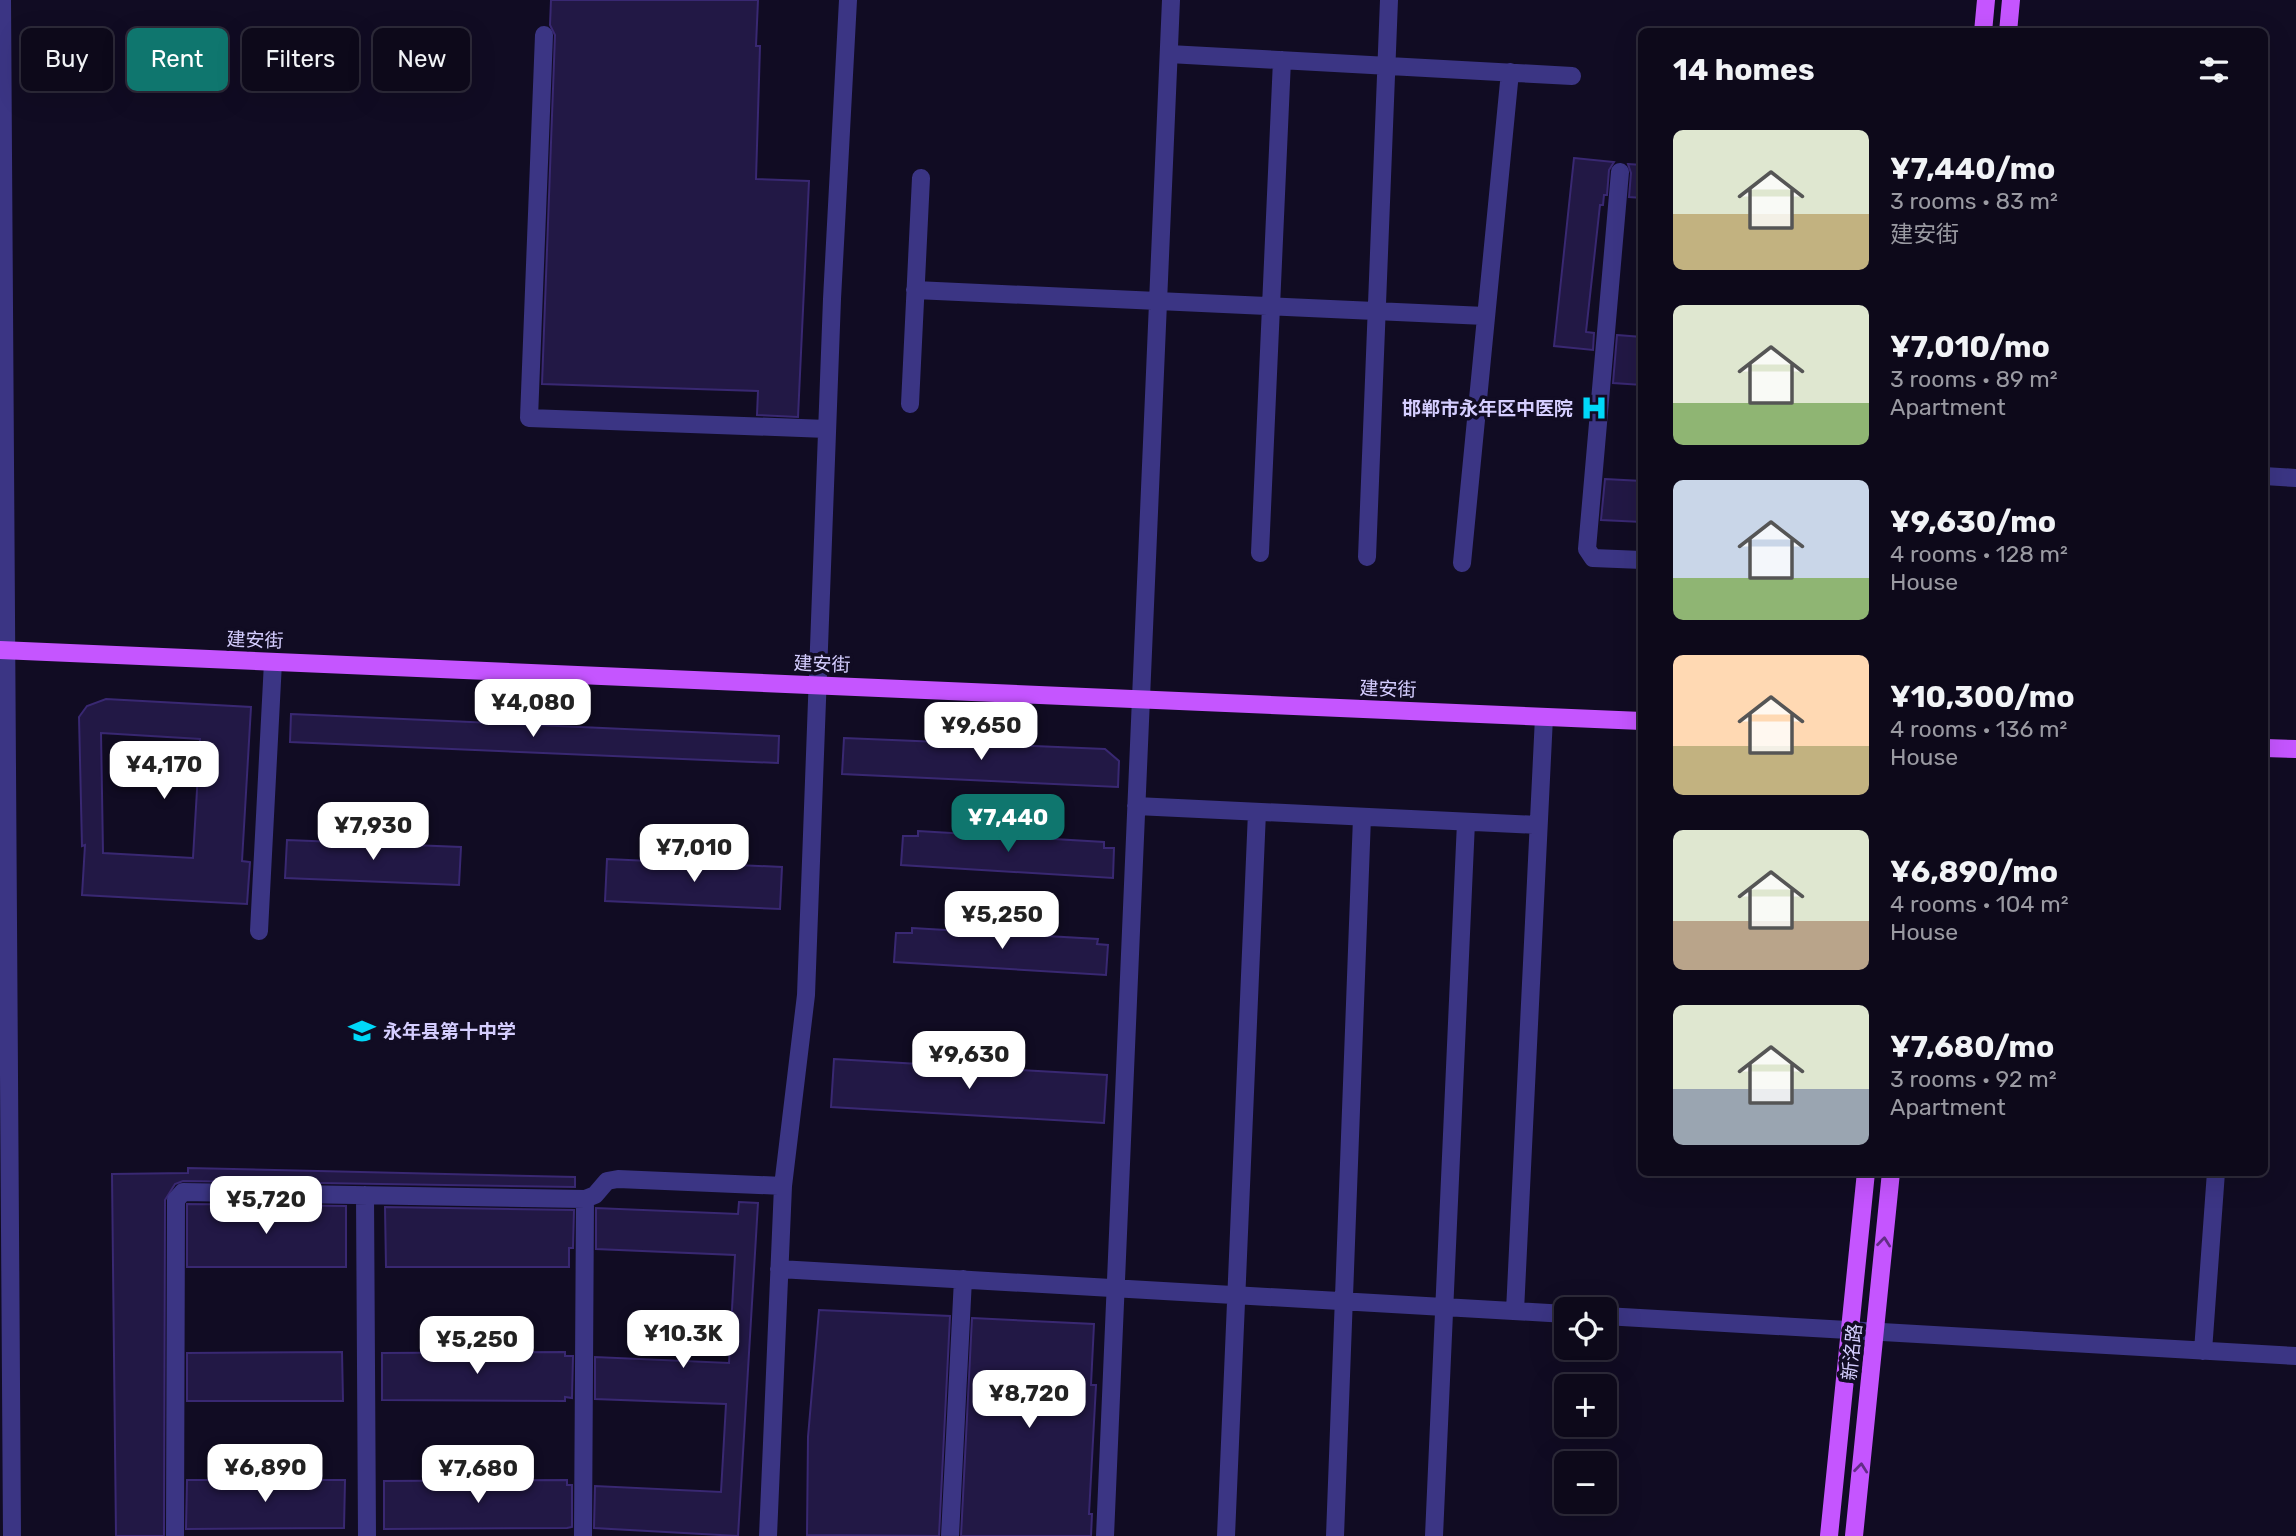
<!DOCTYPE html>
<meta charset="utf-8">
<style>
:root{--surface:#0d091a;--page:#161223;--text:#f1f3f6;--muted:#9a9aa2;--line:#2d2a39;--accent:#0f766e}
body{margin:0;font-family:Rubik,"Noto Sans SC",sans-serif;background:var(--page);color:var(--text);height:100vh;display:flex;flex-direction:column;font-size:26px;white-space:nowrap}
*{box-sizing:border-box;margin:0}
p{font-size:23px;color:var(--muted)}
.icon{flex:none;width:38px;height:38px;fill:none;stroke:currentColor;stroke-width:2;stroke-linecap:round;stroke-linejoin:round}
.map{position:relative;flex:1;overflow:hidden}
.side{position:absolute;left:1638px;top:28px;width:630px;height:1148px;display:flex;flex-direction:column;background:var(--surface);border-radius:10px;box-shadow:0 7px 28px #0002,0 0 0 2px var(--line)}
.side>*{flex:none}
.hud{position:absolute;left:21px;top:28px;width:665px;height:63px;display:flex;gap:14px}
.tools{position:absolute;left:1554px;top:1297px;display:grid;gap:14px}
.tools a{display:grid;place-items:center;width:63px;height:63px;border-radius:10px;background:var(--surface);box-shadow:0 7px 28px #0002,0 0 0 2px var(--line);font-size:35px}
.price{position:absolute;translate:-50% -60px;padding:0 16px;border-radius:14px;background:#fff;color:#222;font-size:23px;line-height:46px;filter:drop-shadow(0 2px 4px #0008)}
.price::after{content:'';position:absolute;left:50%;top:42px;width:21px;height:16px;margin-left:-10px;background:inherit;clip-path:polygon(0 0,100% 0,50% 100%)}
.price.on{background:var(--accent);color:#fff}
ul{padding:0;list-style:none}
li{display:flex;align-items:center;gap:21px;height:175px;padding:0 35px}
li span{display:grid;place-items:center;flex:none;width:196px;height:140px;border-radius:10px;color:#555}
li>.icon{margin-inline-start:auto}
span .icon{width:84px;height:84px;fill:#fffc;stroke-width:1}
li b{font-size:30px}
h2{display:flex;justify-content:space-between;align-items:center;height:84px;padding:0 35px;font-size:30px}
.chip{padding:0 24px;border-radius:10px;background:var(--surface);box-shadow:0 7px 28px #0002,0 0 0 2px var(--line);font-size:24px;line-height:63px}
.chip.on{background:var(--accent);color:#fff}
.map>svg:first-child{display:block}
.building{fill:#221845;stroke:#392872;stroke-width:2;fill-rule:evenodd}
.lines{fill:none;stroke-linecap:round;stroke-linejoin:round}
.minor{stroke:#3b3584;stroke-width:18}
.major{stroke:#c555ff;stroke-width:18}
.oneway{stroke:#622d86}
.labels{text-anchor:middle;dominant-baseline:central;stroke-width:7;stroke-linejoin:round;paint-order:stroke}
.poi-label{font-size:19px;font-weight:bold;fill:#d5ceff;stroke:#110c23;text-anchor:end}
.street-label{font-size:19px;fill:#d5ceff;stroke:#110c23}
</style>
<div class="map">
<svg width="2296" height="1536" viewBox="0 0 2296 1536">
<rect width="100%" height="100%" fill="#110c23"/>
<path class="building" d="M551,0H758L756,46H760L756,179L809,181L798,417L757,415L758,391L542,384L555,35L550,25Z
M1574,158L1614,162L1609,170L1607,195H1604L1603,205H1600L1586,332L1594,333L1593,350L1554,346Z
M1628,164L1642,165V198L1629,197L1631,173Z
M1617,335L1642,337V385L1613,383Z
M1605,479L1642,481V522L1601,520Z
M106,699L251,707L242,861L250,862L247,904L82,895L85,845L82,846L79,717L87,706ZM101,733L200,739L193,858L103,853Z
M291,714L779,736L778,763L290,742Z
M844,738L1105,749L1119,761L1118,787L842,774Z
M918,831L1104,842V848H1114L1113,878L901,865L903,836H918Z
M287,840L461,847L459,885L285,878Z
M607,859L782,867L780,909L605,901Z
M912,928L1098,939L1097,944L1108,945L1106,975L894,962L896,933H912Z
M834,1059L1107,1075L1104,1123L831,1107Z
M188,1168L575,1177V1187L183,1181L175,1184L165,1200L164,1536H116L112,1174L188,1173Z
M739,1202L758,1203L738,1536L594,1528L595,1486L721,1492L726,1404L595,1399V1357L729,1363L735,1255L596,1249V1208L738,1214Z
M187,1204L346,1206V1267H187Z
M385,1207L574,1210L573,1248H569V1267H386Z
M819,1310L950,1316L939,1536L807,1535L808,1437Z
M972,1318L1094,1324L1091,1385H1096L1089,1514H1092L1091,1536H961Z
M342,1352L343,1401H187V1353Z
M565,1352V1356H573L572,1398L565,1397V1401L382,1400V1353Z
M187,1480H345L344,1528L186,1529Z
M567,1480V1485H572V1527L567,1528L384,1529V1481Z"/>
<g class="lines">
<path class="minor" d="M2,0L12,1536
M544,35L529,418L827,429
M1169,54L1572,76
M1620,172L1587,549L1593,558L1642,560
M915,290L1485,316
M910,404L921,178
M2264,476L2296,478
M1260,553L1282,60
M1367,557L1389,0
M1462,563L1510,72
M1136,806L1538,825
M259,931L273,662
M365,1195L367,1536
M779,1269L1566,1314
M1515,1311L1544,717
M1605,1316L2296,1356
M2203,1351L2216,1172
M175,1536L176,1200L183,1192L585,1199L595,1195L607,1181L618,1179L783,1186
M583,1536L585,1199
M768,1536L783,1186L806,995L832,299L848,0
M950,1536L963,1279
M1105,1536L1171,0
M1226,1536L1257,812
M1335,1536L1362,817
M1434,1536L1466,822"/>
<path class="major" d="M1983,32L1986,0
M2008,32L2011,0
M0,650L1642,721
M2264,748L2296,749
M1829,1536L1866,1172
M1854,1536L1891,1172"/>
</g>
<defs><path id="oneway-chevron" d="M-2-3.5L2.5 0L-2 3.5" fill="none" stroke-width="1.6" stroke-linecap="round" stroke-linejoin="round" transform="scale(1.75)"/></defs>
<g class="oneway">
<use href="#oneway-chevron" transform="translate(1884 1242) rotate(-84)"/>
<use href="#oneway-chevron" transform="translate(1861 1468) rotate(-84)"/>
</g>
<defs>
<symbol id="hospital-bare" viewBox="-9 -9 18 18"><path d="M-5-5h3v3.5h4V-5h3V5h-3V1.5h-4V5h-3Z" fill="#00d8f9" stroke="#110c23" stroke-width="2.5" paint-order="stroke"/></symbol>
<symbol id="school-bare" viewBox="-9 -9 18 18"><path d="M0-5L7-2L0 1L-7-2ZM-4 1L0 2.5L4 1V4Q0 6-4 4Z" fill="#00d8f9" stroke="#110c23" stroke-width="2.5" paint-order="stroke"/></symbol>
</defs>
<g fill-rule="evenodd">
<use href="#hospital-bare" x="1575" y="389" width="38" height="38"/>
<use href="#school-bare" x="343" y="1012" width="38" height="38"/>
</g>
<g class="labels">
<g class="poi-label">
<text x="1573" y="408">邯郸市永年区中医院</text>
<text x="383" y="1031" text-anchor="start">永年县第十中学</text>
</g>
<g class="street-label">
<text transform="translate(255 640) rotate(2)">建安街</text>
<text transform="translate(822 664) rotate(2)">建安街</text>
<text transform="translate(1388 689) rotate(2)">建安街</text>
<text transform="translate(1852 1352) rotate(-84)">新洺路</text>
</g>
</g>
</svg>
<div class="tools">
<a><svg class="icon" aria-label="locate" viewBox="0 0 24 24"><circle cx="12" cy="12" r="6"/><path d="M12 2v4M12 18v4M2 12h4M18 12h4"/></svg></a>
<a>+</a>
<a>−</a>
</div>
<b class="price" style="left:533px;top:739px">¥4,080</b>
<b class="price" style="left:981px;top:762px">¥9,650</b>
<b class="price" style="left:164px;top:801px">¥4,170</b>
<b class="price on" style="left:1008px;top:854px">¥7,440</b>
<b class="price" style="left:373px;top:862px">¥7,930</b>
<b class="price" style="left:694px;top:884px">¥7,010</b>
<b class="price" style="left:1002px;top:951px">¥5,250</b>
<b class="price" style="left:969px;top:1091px">¥9,630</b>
<b class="price" style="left:266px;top:1236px">¥5,720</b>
<b class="price" style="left:683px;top:1370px">¥10.3K</b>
<b class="price" style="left:477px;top:1376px">¥5,250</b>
<b class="price" style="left:1029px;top:1430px">¥8,720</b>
<b class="price" style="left:265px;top:1504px">¥6,890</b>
<b class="price" style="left:478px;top:1505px">¥7,680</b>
<div class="hud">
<a class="chip">Buy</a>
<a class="chip on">Rent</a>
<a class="chip">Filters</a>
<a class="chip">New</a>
</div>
<section class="side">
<h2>14 homes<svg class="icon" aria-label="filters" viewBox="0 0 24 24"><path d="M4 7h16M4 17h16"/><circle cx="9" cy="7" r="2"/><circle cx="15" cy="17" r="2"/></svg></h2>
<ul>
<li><span style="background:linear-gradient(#dfe7d0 60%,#c2b280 0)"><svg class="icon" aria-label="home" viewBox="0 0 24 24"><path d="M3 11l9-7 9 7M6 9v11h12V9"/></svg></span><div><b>¥7,440/mo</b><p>3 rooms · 83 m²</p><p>建安街</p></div></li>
<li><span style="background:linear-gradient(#dfe7d0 70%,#8fb573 0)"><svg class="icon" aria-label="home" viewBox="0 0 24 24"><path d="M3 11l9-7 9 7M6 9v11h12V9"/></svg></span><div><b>¥7,010/mo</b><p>3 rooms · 89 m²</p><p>Apartment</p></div></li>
<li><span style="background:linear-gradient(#c9d6e8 70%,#8fb573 0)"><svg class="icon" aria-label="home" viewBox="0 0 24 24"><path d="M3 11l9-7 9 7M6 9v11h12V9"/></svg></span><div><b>¥9,630/mo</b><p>4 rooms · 128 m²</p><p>House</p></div></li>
<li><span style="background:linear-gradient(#ffd9b3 65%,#c2b280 0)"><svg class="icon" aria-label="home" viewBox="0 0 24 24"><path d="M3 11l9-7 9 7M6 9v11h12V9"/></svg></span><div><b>¥10,300/mo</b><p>4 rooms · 136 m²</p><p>House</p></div></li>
<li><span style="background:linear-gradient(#dfe7d0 65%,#b9a48a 0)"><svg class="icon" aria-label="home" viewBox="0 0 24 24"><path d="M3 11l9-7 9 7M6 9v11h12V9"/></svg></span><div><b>¥6,890/mo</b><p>4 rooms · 104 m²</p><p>House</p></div></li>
<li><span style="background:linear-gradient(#dfe7d0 60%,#9aa5b1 0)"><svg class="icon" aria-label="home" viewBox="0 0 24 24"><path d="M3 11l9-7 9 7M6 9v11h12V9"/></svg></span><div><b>¥7,680/mo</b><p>3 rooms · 92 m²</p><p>Apartment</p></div></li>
</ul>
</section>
</div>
